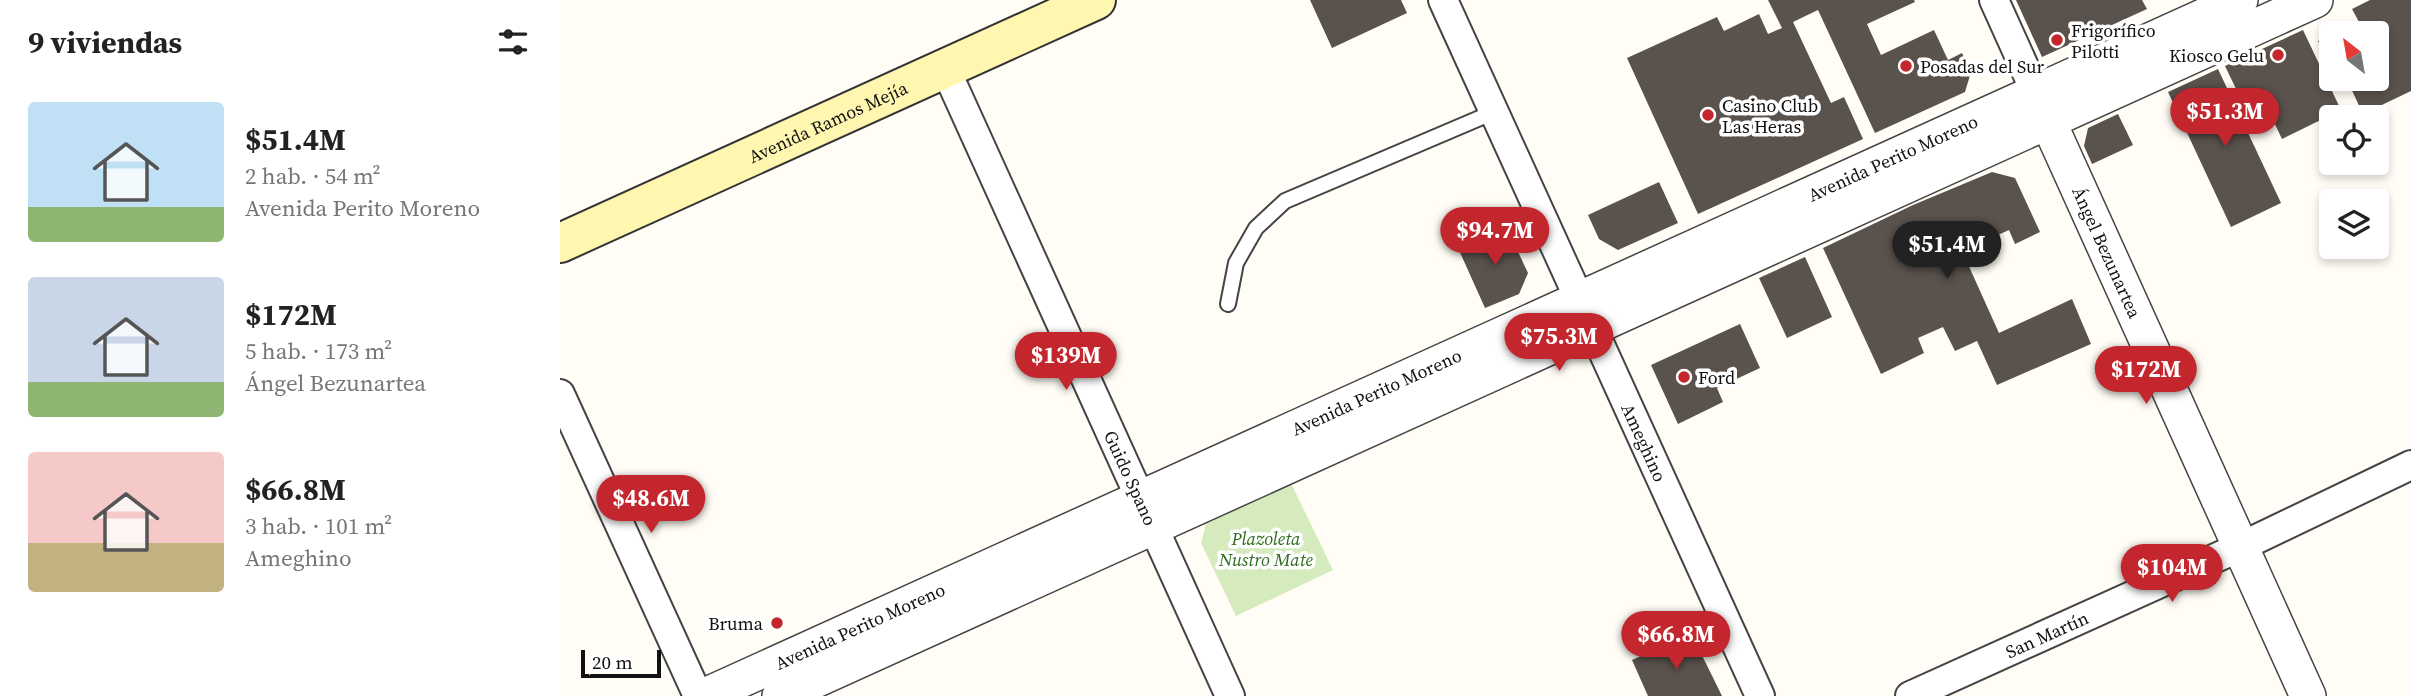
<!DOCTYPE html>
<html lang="es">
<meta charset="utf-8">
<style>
:root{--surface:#fff;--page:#f6f6f6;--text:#222;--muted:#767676;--accent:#c4262e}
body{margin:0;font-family:"Source Serif 4",serif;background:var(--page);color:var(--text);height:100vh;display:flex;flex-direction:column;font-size:26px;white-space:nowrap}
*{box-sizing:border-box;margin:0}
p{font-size:23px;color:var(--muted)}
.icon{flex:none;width:38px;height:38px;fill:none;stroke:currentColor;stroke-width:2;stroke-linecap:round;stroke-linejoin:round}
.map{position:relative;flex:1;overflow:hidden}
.side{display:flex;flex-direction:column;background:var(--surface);width:560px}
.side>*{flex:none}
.needle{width:46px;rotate:329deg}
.tools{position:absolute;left:1759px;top:21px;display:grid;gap:14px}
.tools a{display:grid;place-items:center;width:70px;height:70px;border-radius:7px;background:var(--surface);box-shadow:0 4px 10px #0003;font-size:35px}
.scale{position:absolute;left:21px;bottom:18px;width:80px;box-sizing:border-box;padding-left:7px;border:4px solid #111;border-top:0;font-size:19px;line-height:24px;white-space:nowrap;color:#111;-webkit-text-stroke:5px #fff;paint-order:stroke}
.price{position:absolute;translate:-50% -60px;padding:0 16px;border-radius:24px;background:var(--accent);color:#fff;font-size:23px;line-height:46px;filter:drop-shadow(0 2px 4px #0008)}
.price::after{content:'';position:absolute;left:50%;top:42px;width:21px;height:16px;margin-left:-10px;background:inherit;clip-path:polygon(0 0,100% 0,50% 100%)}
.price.current{background:#222;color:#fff}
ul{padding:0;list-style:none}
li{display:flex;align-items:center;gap:21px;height:175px;padding:0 28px}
li span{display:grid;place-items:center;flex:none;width:196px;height:140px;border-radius:7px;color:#555}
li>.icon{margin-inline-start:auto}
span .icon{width:84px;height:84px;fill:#fffc;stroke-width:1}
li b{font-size:30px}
h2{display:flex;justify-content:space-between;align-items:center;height:84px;padding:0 28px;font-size:30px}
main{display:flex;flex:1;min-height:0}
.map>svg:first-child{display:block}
.green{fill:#d5ebbd}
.building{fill:#5a524d}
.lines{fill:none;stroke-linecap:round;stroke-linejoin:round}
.service-casing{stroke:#444;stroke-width:18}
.minor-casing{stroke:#444;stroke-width:32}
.tertiary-casing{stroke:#444;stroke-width:38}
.secondary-casing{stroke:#333;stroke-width:42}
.service{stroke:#fff;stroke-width:14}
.minor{stroke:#fff;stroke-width:28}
.tertiary{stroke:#fff;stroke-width:35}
.secondary{stroke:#fff6b0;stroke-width:38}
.poi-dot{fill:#c4262e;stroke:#fff;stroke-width:2.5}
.labels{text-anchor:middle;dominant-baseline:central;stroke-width:7;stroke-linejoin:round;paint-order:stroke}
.poi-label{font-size:18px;fill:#111;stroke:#fff;text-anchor:start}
.street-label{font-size:18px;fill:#111;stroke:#fff}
.park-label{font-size:18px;font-style:italic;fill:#2f6b1f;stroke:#fff}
</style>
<main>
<section class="side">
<h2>9 viviendas<svg class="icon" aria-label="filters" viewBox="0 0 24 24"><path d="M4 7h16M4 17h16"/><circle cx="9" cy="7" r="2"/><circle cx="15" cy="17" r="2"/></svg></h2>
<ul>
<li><span style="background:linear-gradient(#bfe0f5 75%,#8fb573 0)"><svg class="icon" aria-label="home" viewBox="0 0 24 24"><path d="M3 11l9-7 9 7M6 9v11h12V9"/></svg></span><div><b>$51.4M</b><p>2 hab. · 54 m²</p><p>Avenida Perito Moreno</p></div></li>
<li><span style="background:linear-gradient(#c9d6e8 75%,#8fb573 0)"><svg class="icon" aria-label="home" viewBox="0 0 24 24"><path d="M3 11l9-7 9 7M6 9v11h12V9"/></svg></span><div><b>$172M</b><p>5 hab. · 173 m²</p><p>Ángel Bezunartea</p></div></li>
<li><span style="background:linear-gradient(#f6c9c9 65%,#c2b280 0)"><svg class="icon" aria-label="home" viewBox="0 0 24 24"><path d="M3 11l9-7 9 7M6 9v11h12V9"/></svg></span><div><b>$66.8M</b><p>3 hab. · 101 m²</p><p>Ameghino</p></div></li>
</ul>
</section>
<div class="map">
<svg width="1851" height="696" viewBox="0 0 1851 696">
<rect width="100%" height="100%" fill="#fffdf5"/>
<path class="green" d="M731,483L773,570L676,616L641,543L646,524Z"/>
<path class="building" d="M750,0H841L847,13L772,48Z
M1208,0H1354L1355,2L1307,24L1321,55L1374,30L1388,60L1402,53L1411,72L1405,92L1315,133L1258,10L1233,22L1271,103L1284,97L1303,139L1138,214L1067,58L1157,17L1164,31L1199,14L1208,34L1222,28Z
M1456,0H1582L1587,9L1482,57Z
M1810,0H1851V91L1803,114L1788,82L1780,86L1776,79H1816V33H1775L1799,22L1792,9Z
M1743,30L1781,110L1722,139L1711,116L1693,124L1665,66Z
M1771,35V68L1758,41Z
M1658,69L1721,203L1671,227L1608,92Z
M1558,114L1573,145L1532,164L1524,146L1528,128Z
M1432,172L1455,178L1480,232L1455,244L1449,230L1402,251L1439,333L1512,299L1531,344L1437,385L1417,341L1395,351L1383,327L1358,338L1364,353L1321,374L1263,248L1353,205Z
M1099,182L1118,223L1058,250L1039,239L1028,215Z
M946,226L968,273L959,294L925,308L898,248Z
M1245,257L1272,317L1227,338L1199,278Z
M1180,324L1200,368L1157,388L1163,402L1118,424L1091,365Z
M1131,633L1162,696H1088L1072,660Z"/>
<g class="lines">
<defs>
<path id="service" d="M668,304L676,263L696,228L725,201L934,112"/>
<g id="minor">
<path id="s1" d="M883,0L1200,696"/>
<path d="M1434,0L1476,93"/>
<path id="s2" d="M385,68L670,696"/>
<path d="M0,394L138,696"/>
<path id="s3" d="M1350,696L1680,547L1851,465"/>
</g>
<g id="tertiary">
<path id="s4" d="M1478,99L1748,696"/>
<path id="s5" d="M145,696L1680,0"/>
<path d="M220,696L1755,0"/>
</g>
<g id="secondary">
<path id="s6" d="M0,243L536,0"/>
</g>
</defs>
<use href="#service" class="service-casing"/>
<use href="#minor" class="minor-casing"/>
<use href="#tertiary" class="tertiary-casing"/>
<use href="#secondary" class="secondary-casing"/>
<use href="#service" class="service"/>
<use href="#minor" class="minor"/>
<use href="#tertiary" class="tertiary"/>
<use href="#secondary" class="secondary"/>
</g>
<g class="poi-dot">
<circle cx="1497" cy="40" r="7"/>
<circle cx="1718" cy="55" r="7"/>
<circle cx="1346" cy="66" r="7"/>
<circle cx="1148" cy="115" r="7"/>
<circle cx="1124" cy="377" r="7"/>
<circle cx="217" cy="623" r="7"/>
</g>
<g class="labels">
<g class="poi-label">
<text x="1511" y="30">Frigorífico<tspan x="1511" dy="21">Pilotti</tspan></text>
<text x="1704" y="55" text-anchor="end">Kiosco Gelu</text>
<text x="1360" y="66">Posadas del Sur</text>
<text x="1162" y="105">Casino Club<tspan x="1162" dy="21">Las Heras</tspan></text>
<text x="1138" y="377">Ford</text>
<text x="203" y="623" text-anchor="end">Bruma</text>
</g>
<g class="street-label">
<text stroke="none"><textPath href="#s6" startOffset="294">Avenida Ramos Mejía</textPath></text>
<text stroke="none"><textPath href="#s5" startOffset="1304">Avenida Perito Moreno</textPath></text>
<text stroke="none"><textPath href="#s4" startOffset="168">Ángel Bezunartea</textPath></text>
<text stroke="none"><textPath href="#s5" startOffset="737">Avenida Perito Moreno</textPath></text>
<text stroke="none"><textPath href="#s1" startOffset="486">Ameghino</textPath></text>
<text stroke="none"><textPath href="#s2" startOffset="450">Guido Spano</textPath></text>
<text stroke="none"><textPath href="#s5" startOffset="170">Avenida Perito Moreno</textPath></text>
<text stroke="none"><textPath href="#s3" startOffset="150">San Martín</textPath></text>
</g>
<g class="park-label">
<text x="706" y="538">Plazoleta<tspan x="706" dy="21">Nustro Mate</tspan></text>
</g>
</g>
</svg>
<div class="tools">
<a><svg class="needle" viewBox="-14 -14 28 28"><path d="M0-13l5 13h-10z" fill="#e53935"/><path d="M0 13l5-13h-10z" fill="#767676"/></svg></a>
<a><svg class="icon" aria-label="locate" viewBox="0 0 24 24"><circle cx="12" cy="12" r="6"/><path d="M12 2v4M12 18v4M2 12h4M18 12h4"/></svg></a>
<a><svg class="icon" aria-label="layers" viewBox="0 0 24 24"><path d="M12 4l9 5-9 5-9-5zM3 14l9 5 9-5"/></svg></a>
</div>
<div class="scale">20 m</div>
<b class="price" style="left:1665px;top:148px">$51.3M</b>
<b class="price" style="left:935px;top:267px">$94.7M</b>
<b class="price current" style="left:1387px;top:281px">$51.4M</b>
<b class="price" style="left:999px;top:373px">$75.3M</b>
<b class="price" style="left:506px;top:392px">$139M</b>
<b class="price" style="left:1586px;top:406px">$172M</b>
<b class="price" style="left:91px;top:535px">$48.6M</b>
<b class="price" style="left:1612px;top:604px">$104M</b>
<b class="price" style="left:1116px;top:671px">$66.8M</b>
</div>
</main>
